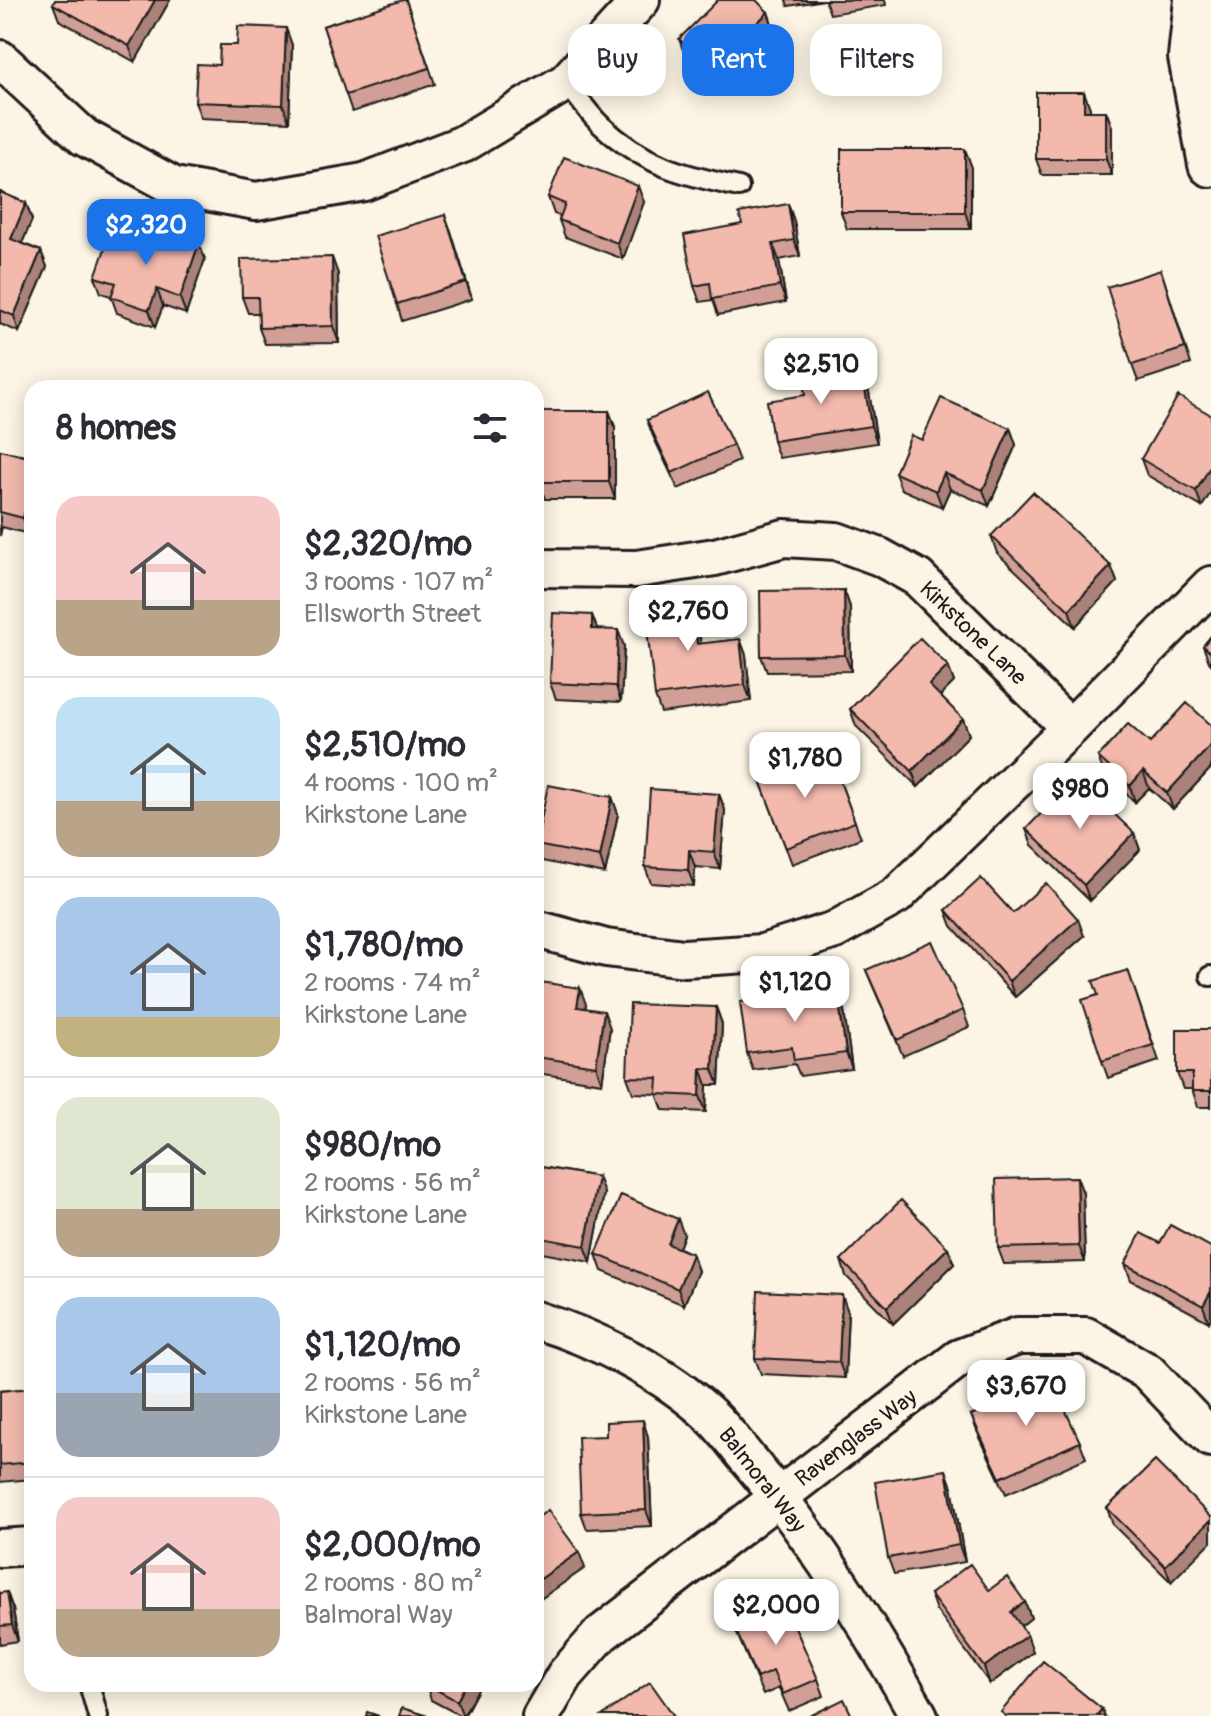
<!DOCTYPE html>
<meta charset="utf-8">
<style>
:root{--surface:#fff;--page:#f7f7f7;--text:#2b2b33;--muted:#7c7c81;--line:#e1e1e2;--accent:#1a73e8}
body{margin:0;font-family:Pangolin,sans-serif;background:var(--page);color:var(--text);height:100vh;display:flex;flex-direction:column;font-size:30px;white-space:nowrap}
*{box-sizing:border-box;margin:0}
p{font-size:26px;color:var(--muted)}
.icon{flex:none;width:44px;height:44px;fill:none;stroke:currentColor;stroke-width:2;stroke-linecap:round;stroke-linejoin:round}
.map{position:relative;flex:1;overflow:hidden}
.drawer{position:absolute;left:24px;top:380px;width:520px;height:1312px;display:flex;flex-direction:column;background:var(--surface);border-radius:24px;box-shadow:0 4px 20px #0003}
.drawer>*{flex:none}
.hud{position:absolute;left:568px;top:24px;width:522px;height:72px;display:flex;gap:16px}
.price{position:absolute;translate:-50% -68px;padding:0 18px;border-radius:16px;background:#fff;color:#222;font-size:26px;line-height:52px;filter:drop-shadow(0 2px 4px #0008)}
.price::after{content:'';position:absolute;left:50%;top:48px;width:24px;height:18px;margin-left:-12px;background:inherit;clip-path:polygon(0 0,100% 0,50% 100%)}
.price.selected{background:var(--accent);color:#fff}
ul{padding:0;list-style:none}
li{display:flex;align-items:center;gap:24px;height:200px;padding:0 32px}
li+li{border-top:2px solid var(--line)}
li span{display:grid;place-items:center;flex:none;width:224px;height:160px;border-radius:24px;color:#555}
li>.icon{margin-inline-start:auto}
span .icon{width:96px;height:96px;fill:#fffc;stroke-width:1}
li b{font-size:34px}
h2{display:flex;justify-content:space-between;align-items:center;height:96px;padding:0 32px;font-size:34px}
.tag{padding:0 28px;border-radius:24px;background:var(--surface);box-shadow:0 4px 20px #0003;font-size:28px;line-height:72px}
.tag.selected{background:var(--accent);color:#fff}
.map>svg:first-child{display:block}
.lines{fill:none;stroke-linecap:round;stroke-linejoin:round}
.service-casing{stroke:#1c1c1c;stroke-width:24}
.minor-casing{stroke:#1c1c1c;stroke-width:42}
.tertiary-casing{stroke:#1c1c1c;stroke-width:50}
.service{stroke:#fcf5e5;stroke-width:18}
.minor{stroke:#fcf5e5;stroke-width:36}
.tertiary{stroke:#fcf5e5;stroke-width:44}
.wall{fill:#d19f95;stroke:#1c1c1c;stroke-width:2}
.shaded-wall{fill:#aa8279;stroke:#1c1c1c;stroke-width:2}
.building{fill:#f3b9ad;stroke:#1c1c1c;stroke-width:2}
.labels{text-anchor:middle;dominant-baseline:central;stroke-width:7;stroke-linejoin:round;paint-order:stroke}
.street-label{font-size:22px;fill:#1c1c1c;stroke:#fcf5e5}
</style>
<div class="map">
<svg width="1211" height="1716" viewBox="0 0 1211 1716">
<rect width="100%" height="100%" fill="#fcf5e5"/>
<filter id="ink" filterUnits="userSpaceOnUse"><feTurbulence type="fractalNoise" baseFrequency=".0125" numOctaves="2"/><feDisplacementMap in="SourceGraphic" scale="16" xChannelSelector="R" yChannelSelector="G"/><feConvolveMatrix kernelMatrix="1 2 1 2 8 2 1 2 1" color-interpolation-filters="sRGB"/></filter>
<g filter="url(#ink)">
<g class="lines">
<defs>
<path id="service" d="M566,82C577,96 588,113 601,125C645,166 683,175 739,187
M1210,976H1211
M89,1684L98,1716"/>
<path id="minor" d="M0,59L84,137L174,186L256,201L364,182L463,144L566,82L641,0
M536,568L637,569L715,557L784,538L836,541L880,557L918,578L1070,728
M536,929L606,948L684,958L763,953L835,930L896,896L1070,728L1211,585
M536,1320C595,1338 666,1373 711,1416C725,1429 737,1447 750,1462C816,1540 869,1627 919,1716
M0,1548L32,1546
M541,1716L565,1675L601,1634L959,1358L1018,1336H1086L1148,1372L1211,1438"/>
<path id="tertiary" d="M1197,0L1191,57L1211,164"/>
</defs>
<use href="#service" class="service-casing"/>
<use href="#minor" class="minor-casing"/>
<use href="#tertiary" class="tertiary-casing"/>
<use href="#service" class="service"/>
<use href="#minor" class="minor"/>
<use href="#tertiary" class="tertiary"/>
</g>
<path class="wall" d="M170,0L135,62L59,20L53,4Z
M406,0L435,84L352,112L323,26Z
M786,0H824L788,6Z
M825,0H885L886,5L830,14Z
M768,12L772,24L714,81L683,50L679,39Z
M292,45L289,122L201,118L195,102L219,65Z
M1084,92L1090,111H1106L1112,127V175H1042L1036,159Z
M971,165V229H847L841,212Z
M0,192L26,203L32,220L22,243L41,251L47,267L19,332L0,324Z
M548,197L644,202L623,259L565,237L559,220L560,216L554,214Z
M788,204L794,221L800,256L779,260L786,302L718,315L713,300L700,302L694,286L742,224Z
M445,215L472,299L402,321L397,304Z
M159,246L205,259L186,314L163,306L155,327L117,313L111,296L101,293L95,277Z
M1161,270L1191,364L1138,381L1132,365Z
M338,274L339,343L265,344L259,328V313H248L242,297Z
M842,379L869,392L877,443L779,458L773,441L805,395Z
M609,411L615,427V499H545L539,482Z
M1211,415L1202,507L1147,475L1141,459Z
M647,420L733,445L739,461L678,489L653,436Z
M1010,428L1016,445L989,506L950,489L942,507L901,489L895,473L922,440Z
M0,450L32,458V523L29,534L2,527L0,536Z
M991,536L1111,566L1117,582L1075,627L997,553Z
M844,590L850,607L851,671L767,672L761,656Z
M592,615L597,629L624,646L621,702L556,699L550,683Z
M697,616L700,644L740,639L746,655L751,701L661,713L655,696Z
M1211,636V664L1209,662L1203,646Z
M948,666L954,682L940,696L963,719L969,735L918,787L856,726L850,709Z
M1211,725V768L1173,809L1149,788L1135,802L1104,773L1098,757L1150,743Z
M831,757L861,838L792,864L756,770L792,771Z
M719,794L725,810L720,869L695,867L694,886L651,883L645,867Z
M612,797L618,814L605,874L542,861L536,844Z
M1026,829L1134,833L1140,850L1090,901L1032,845Z
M946,910L1013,913L1084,936L1015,997L952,926Z
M866,970L963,1010L969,1027L903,1056Z
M1128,970L1159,1061L1108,1078L1102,1061L1098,995Z
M586,1004L585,1009L610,1028L602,1083L536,1073V1011Z
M843,1004L852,1069L800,1076L795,1064L753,1070L747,1053Z
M716,1007L722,1024L719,1085H707L706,1112L663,1110L657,1094L633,1093L627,1077Z
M1211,1029V1107H1198L1192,1089H1183L1177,1073Z
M536,1166L598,1177L604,1193L591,1262L536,1252Z
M1083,1193L1085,1262L1004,1264L998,1248Z
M684,1235L679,1248L692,1254L698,1271L684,1305L602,1271L596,1254Z
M1160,1243L1211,1247L1209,1322L1131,1280L1125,1264Z
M948,1248L954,1264L893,1324L846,1276L841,1260Z
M848,1312L845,1378L761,1374L755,1358Z
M32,1388V1479L0,1482V1391Z
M971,1415L1080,1442L1086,1458L1006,1494L977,1431Z
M648,1437L652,1526L587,1529L581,1513Z
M1155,1461L1171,1582L1113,1525L1107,1508Z
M952,1487L965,1562L894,1574L888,1558Z
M989,1590L1025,1602L1031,1618L1021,1626L1027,1635L1033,1652L990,1684L936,1610L930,1594Z
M0,1593L13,1609L18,1641L0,1644Z
M732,1622L818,1679L824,1696L789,1711L779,1688L763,1695Z
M426,1684H481L464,1716H461L431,1700Z"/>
<path class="shaded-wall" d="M155,0H170L135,62L129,46Z
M768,12L772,24L714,81L710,70Z
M286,28L292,45L289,122L283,105Z
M1084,92L1090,108V127L1084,111Z
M1106,111L1112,127V175L1106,159Z
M965,149L971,165V229L965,212Z
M638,186L644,202L623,259L617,243Z
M26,203L32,220L17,255L11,239Z
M788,204L794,221L800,256L794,240Z
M445,215L451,231L472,299L466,282Z
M199,243L205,259L186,314L180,298Z
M773,244L779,260L786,302L780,286Z
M41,251L47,267L19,332L14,316Z
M332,257L338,274L339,343L333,326Z
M157,289L163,306L155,327L149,310Z
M863,376L869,392L877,443L871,426Z
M609,411L615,427V499L609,482Z
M1010,428L1016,445L989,506L983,490Z
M1211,465V492L1202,507L1196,491Z
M944,473L950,489L942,507L936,491Z
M32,486V523L29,534L23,518Z
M1111,566L1117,582L1075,627L1069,610Z
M844,590L850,607L851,671L845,655Z
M691,600L697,616L703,661L697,644Z
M592,615L598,631L592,629Z
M618,630L624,646L621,702L616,686Z
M740,639L746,655L751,701L745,685Z
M948,666L954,682L935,701L929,685Z
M963,719L969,735L918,787L912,771Z
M1211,745V768L1173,809L1167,793Z
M1143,771L1149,788L1135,802L1130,786Z
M719,794L725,810L720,869L714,852Z
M612,797L618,814L605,874L600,857Z
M1134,833L1140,850L1090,901L1084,885Z
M689,850L695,867L694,886L688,870Z
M1078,919L1084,936L1015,997L1009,981Z
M580,988L586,1004L583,1024L577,1007Z
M837,988L843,1004L852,1069L846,1053Z
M716,1007L722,1024L719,1085L713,1069Z
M604,1011L610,1028L602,1083L596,1066Z
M701,1068L707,1085L706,1112L700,1096Z
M598,1177L604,1193L591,1262L585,1246Z
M1077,1177L1083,1193L1085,1262L1079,1246Z
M678,1219L684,1235L674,1260L668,1244Z
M948,1248L954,1264L893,1324L887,1307Z
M692,1254L698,1271L684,1305L678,1289Z
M1211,1291V1319L1209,1322L1203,1306Z
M842,1295L848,1312L845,1378L839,1362Z
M643,1420L648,1437L652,1526L646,1510Z
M946,1470L952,1487L965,1562L959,1545Z
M1211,1520V1542L1171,1582L1165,1566Z
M579,1552L585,1568L536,1602V1582Z
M7,1592L13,1609L18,1641L12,1625Z
M1025,1602L1031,1618L1017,1629L1011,1612Z
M1027,1635L1033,1652L990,1684L984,1667Z
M466,1684H481L463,1716L457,1701Z
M1102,1709L1105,1716H1096Z"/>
<path class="building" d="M55,0H155L129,46L53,4Z
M403,0H406L429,68L346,95L323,26Z
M718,0H756L768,12L710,70L679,39Z
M238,26L286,28L283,105L195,102L197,64L219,65L220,45H237Z
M1036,92H1084V111H1106V159H1036Z
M841,149H965V212H841Z
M564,157L638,186L617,243L559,220L565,204L548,197Z
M0,192L26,203L11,239L41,251L14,316L0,310Z
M788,204L794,240L773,244L780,286L712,299L710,283L694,286L684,235L742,224L739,213Z
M445,215L466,282L397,304L375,236Z
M112,229L159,246L165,231L199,243L180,298L157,289L149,310L111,297L116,283L95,277Z
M332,257L333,326L259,328L258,297H242L241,259Z
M1161,270L1185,348L1132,365L1107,287Z
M836,363L839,380L863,376L871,426L773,441L767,401L805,395L801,368Z
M708,392L733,445L672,473L647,420Z
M1178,396L1211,415V465L1196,491L1141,459Z
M941,398L1010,428L983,490L944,473L936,491L895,473L911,435L922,440Z
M539,411H609V482H539Z
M0,450L32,458V486L23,518L0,512Z
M1033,492L1111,566L1069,610L991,536Z
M844,590L845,655L761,656L760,591Z
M691,600L697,644L740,639L745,685L655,696L644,605Z
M553,613L592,615V629L618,630L616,686L550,683Z
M1211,636V653L1203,646Z
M920,638L948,666L929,685L963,719L912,771L850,709Z
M1187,703L1211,725V745L1167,793L1143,771L1130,786L1098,757L1128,724L1150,743Z
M831,757L855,822L786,848L756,770L787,758L792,771Z
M1076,777L1134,833L1084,885L1026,829Z
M548,785L612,797L600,857L536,845Z
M650,789L719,794L714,852L689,850L688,870L645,867Z
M981,878L1013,913L1046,883L1078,919L1009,981L946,910Z
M932,941L963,1010L897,1040L866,970Z
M1128,970L1153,1045L1102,1061L1082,1000L1098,995L1093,981Z
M540,982L580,988L577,1007L604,1011L596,1066L536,1057V1011Z
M837,988L846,1053L794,1060L792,1047L747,1053L740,1002Z
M630,1004L716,1007L713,1069L701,1068L700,1096L657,1094L658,1078L627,1077Z
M1177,1029H1211V1091H1192V1073H1177Z
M536,1166L598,1177L585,1246L536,1237Z
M1077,1177L1079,1246L998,1248L996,1179Z
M621,1195L678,1219L668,1244L692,1254L678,1289L596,1254Z
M901,1200L948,1248L887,1307L841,1260Z
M1170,1225L1211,1247V1291L1203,1306L1125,1264L1141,1233L1160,1243Z
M758,1291L842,1295L839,1362L755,1358Z
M1051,1379L1080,1442L1000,1478L971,1415Z
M32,1388V1462L0,1465V1391Z
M643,1420L646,1510L581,1513L578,1437L606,1436V1422Z
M1155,1461L1211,1517V1520L1165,1566L1107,1508Z
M946,1470L959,1545L888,1558L875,1482Z
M548,1510L579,1552L536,1582V1519Z
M970,1564L989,1590L1007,1577L1025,1602L1011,1612L1027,1635L984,1667L930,1594Z
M7,1592L12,1625L0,1626V1593Z
M783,1600L818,1679L783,1694L773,1671L757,1678L732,1622Z
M1043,1661L1102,1709L1096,1716H1006L1001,1712Z
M650,1682L674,1716H602Z
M426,1684H466L457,1701Z
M844,1699L852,1716H810Z
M402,1708L428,1716H399Z
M367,1712L379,1716H366Z"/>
</g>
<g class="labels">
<g class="street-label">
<text transform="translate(973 633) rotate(44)">Kirkstone Lane</text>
<text transform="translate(856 1438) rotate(-37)">Ravenglass Way</text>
<text transform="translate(762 1480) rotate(52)">Balmoral Way</text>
</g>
</g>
</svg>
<b class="price selected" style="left:146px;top:267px">$2,320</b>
<b class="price" style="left:821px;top:406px">$2,510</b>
<b class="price" style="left:688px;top:653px">$2,760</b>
<b class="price" style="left:805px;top:800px">$1,780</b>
<b class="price" style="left:1080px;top:831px">$980</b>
<b class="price" style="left:795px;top:1024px">$1,120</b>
<b class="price" style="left:1026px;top:1428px">$3,670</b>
<b class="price" style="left:776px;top:1647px">$2,000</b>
<div class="hud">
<a class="tag">Buy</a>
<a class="tag selected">Rent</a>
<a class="tag">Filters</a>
</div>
<section class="drawer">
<h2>8 homes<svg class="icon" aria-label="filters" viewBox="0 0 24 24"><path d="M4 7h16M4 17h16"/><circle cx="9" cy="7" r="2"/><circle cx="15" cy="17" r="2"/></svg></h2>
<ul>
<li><span style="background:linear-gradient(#f6c9c9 65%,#b9a48a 0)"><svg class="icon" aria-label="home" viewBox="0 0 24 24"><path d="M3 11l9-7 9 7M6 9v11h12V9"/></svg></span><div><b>$2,320/mo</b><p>3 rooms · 107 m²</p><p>Ellsworth Street</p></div></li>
<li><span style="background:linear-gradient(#bfe0f5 65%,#b9a48a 0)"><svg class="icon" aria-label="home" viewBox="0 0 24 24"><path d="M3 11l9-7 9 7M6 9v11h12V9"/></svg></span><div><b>$2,510/mo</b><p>4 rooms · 100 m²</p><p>Kirkstone Lane</p></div></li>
<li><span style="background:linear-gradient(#a9c7e8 75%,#c2b280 0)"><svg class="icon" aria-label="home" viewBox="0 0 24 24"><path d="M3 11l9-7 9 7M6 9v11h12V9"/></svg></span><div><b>$1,780/mo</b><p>2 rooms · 74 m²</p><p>Kirkstone Lane</p></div></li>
<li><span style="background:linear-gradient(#dfe7d0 70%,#b9a48a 0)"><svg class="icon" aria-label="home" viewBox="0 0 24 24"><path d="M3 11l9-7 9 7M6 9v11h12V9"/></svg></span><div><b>$980/mo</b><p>2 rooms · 56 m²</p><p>Kirkstone Lane</p></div></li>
<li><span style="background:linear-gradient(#a9c7e8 60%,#9aa5b1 0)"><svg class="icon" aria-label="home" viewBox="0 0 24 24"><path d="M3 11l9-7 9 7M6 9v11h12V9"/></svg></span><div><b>$1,120/mo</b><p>2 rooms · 56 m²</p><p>Kirkstone Lane</p></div></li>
<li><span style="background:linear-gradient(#f6c9c9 70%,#b9a48a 0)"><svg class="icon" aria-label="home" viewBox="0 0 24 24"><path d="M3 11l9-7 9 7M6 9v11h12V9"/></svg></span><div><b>$2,000/mo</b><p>2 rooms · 80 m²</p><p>Balmoral Way</p></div></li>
</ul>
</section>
</div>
